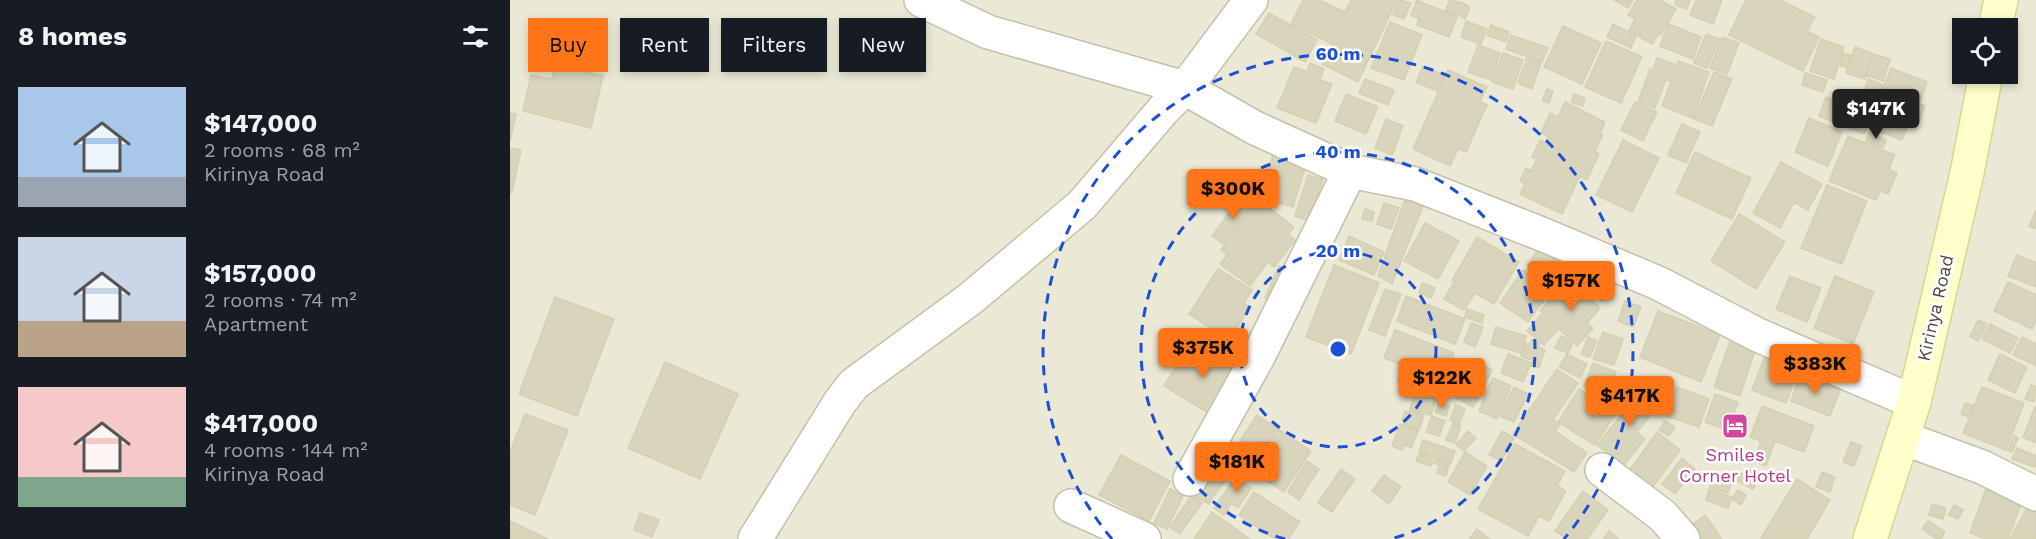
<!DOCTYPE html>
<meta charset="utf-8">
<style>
:root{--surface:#171b24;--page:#20242c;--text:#f1f3f6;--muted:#9ea1a6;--accent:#ff7517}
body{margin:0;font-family:"Work Sans",sans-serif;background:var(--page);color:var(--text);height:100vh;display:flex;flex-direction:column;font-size:22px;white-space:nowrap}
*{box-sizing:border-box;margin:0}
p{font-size:20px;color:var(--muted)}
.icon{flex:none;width:33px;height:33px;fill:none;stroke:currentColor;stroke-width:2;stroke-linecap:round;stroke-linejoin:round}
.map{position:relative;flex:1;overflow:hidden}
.panel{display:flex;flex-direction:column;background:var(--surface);width:510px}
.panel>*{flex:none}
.hud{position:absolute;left:18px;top:18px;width:570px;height:54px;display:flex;gap:12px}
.fabs{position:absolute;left:1442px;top:18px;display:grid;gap:12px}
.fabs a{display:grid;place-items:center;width:66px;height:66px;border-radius:0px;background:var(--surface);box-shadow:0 3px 9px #0003;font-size:30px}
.price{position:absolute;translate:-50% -51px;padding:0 14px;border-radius:6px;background:var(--accent);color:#111;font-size:20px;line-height:39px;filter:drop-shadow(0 2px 3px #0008)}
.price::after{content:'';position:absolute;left:50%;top:36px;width:18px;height:14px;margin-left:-9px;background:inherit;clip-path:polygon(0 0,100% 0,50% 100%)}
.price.current{background:#222;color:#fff}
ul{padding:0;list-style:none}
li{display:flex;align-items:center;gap:18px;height:150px;padding:0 18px}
li span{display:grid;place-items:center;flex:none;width:168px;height:120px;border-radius:0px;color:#555}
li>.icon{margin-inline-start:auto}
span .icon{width:72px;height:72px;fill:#fffc;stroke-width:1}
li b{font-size:26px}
h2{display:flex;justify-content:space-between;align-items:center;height:72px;padding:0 18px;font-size:26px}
.pill{padding:0 21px;border-radius:0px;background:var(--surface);box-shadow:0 3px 9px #0003;font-size:21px;line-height:54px}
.pill.current{background:var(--accent);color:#111}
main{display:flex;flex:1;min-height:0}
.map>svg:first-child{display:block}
.residential{fill:#ebe9d6;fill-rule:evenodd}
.building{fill:#d9d5bd;stroke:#d5d0af;stroke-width:1.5}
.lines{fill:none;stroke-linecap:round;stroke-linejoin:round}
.minor-casing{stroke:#c3c1aa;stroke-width:36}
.secondary-casing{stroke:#d7d791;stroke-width:36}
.minor{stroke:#fff;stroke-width:33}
.secondary{stroke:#feffca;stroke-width:33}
.ring{fill:none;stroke:#1d4ed8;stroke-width:3;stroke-dasharray:10 8}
.labels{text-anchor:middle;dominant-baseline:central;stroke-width:5;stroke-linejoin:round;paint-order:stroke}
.street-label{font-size:18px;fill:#4b4836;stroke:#fff}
.hotel-label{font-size:18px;fill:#b23c85;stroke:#fff}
.centre{fill:#1d4ed8;stroke:#fff;stroke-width:3}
.ring-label{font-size:18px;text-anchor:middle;font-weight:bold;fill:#1d4ed8;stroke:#fff;stroke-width:5;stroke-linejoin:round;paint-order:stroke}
</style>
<main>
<section class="panel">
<h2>8 homes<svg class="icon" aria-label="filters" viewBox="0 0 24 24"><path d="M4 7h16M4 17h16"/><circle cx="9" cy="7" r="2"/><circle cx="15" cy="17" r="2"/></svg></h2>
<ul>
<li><span style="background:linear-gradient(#a9c7e8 75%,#9aa5b1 0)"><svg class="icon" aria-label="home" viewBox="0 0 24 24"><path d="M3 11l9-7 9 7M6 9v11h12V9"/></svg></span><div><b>$147,000</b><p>2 rooms · 68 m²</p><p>Kirinya Road</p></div></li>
<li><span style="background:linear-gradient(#c9d6e8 70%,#b9a48a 0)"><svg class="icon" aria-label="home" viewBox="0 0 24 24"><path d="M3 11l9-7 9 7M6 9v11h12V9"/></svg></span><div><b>$157,000</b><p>2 rooms · 74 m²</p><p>Apartment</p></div></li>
<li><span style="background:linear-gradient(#f6c9c9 75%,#7fa58c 0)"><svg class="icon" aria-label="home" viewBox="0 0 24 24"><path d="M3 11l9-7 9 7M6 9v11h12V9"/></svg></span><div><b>$417,000</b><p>4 rooms · 144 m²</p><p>Kirinya Road</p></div></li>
</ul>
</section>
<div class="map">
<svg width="1526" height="539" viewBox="0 0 1526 539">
<rect width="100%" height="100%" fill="#f6f5e9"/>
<path class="residential" d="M0,0H1526V539H0ZM1452,28H1497V74H1452Z"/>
<path class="building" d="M793,0H809L835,12L841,0H887L848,82L812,64L822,44L781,24Z
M889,0L901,3L894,19L883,15Z
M907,0L947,17L939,37L907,25L909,19L901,15Z
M940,0L953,3L948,15L935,11Z
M1104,0H1123L1118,8Z
M1127,0H1150L1166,9L1151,35L1149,33L1142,44L1119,31L1125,19L1118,15Z
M1166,0H1180L1177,9L1165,5Z
M1186,0H1212L1203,24L1180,15Z
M1236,0H1270L1305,17L1297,31L1309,37L1293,71L1219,35Z
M955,4L960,7L955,19L950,16Z
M759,13L807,40L795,62L746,34Z
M956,21L977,29L971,44L951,37Z
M880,22L912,35L894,80L861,68Z
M1103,24L1126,36L1121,48L1097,37Z
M1159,24L1191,37L1183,59L1150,46Z
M981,25L999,32L996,42L977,35Z
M1053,26L1091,43L1072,84L1034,67Z
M1196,34L1209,39L1197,68L1184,63Z
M1001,35L1038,48L1032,62L996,49Z
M1212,37L1229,43L1217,74L1200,68Z
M1311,39L1334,47L1324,79L1300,71Z
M1096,41L1132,57L1111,103L1075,87Z
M968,45L990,53L981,80L958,72Z
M1345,47L1364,54L1355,79L1336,73Z
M993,53L1013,60L1003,89L982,82Z
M1334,53L1341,56L1337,68L1330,65Z
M1363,54L1380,59L1373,81L1356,75Z
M1017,58L1031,63L1022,89L1008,83Z
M1147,58L1167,65L1168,61L1199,72L1183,118L1152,106L1161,81L1156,80L1145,108L1128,102L1140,69L1143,70Z
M800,63L814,69L810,80L822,84L806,123L767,108L784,67L797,72Z
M45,64L93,76L81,128L13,111L21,75L42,79Z
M913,66L934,75L927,91L906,82Z
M1381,68L1417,82L1409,104L1415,106L1406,128L1398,125L1392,140L1365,130L1371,114L1364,111Z
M938,70L977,87L970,102L977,105L956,152L948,149L940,166L903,149Z
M1204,72L1222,79L1202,126L1184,119Z
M1295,73L1317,80L1313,92L1292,85Z
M855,79L884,90L878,105L849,93Z
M1358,79L1373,85L1368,97L1354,92Z
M1037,89L1043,91L1039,103L1032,101Z
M836,94L868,107L856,134L825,121Z
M1064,94L1075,98L1073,106L1061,102Z
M1316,97L1362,114L1354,134L1309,116Z
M1055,102L1095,122L1090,133L1093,134L1085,152L1089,154L1077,180L1070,176L1052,214L1010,194L1015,183L1010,181L1016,168L1021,171L1027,159L1022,157L1030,140L1036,143L1038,136L1031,133L1040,113L1048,117Z
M1125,102L1147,112L1133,141L1111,130Z
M0,113L6,114L0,142Z
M1299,118L1332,132L1318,166L1285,152Z
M876,119L893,126L882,155L865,148Z
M1172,124L1190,132L1176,163L1158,155Z
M1359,133L1376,140L1373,148L1356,141Z
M1338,136L1385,155L1379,169L1387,173L1378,194L1370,191L1366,200L1319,181Z
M1113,140L1149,158L1122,212L1086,195Z
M0,148L11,150L2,193L0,192Z
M1185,152L1241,178L1222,219L1166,193Z
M763,155L796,165L783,207L750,197Z
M1271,162L1312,184L1298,210L1284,202L1270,228L1243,213Z
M798,175L813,179L800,221L785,216Z
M1317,185L1357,201L1332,264L1291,248Z
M732,196L743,205L713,244L702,236Z
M895,199L913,206L882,284L868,276Z
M749,200L784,227L778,234L785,240L764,267L758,262L740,286L710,264L717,255L711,250Z
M874,203L889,208L881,229L867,224Z
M855,209L864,212L862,221L852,219Z
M1526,210V229L1519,226Z
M1229,214L1275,242L1246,289L1201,261Z
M915,223L949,241L928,279L894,261Z
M839,236L874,252L864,275L829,260Z
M967,237L1009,262L984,304L965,293L954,310L934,299L945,281L942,280Z
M1029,248L1041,256L1030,273L1017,265Z
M1507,255L1526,263V287L1498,276Z
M1043,258L1048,261L1040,275L1034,271Z
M824,265L869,283L841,354L796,337Z
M1057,265L1063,269L1055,280L1049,276Z
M769,266L781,271L767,303L755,298Z
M708,269L742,290L734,303L740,307L719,340L679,314Z
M1013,270L1041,290L1018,322L990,303Z
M1034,275L1041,280L1044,276L1053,282L1048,290L1032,279Z
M1280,276L1311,288L1297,322L1266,309Z
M1325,276L1364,292L1343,344L1304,328Z
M1059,279L1090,308L1077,323L1083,328L1067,346L1030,311Z
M1089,280L1101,289L1097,295L1085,285Z
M1498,282L1526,295V320L1522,329L1484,311Z
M912,283L925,288L921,298L909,293Z
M1082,284L1095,295L1091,301L1078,289Z
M875,289L891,294L875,336L859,330Z
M896,296L955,319L945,344L887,321Z
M45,297L104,319L67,416L9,394Z
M1115,301L1131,307L1123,327L1108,321Z
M957,309L974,315L972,323L955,317Z
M1148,311L1210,335L1191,382L1130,357Z
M1031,315L1048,329L1034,345L1017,331Z
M1468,320L1477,324L1468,341L1460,337Z
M961,323L973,327L965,347L954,342Z
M1480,324L1508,338L1500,353L1472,339Z
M986,327L1016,336L1011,353L981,344Z
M885,330L944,353L933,380L874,358Z
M1093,332L1113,339L1104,365L1083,359Z
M1051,336L1063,343L1058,353L1045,348Z
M1078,337L1087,341L1080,357L1071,354Z
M1512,337L1526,344V366L1503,355Z
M1221,338L1246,347L1230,396L1204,387Z
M1022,339L1030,342L1028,347L1035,350L1029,368L1021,366L1023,361L1011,356L1015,343L1020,344Z
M681,341L732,372L705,417L654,386Z
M1256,353L1290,365L1276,403L1242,390Z
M998,354L1021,363L1013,382L991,373Z
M1057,354L1077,364L1070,378L1049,367Z
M1490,354L1517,367L1505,393L1478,380Z
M963,360L982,370L963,407L945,397Z
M155,362L228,394L190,479L118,448Z
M1083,363L1106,372L1097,396L1074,386Z
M893,366L902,370L896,385L887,382Z
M1047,369L1068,383L1043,420L1050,424L1045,431L1077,453L1064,472L1003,434Z
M1290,375L1330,390L1320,416L1281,401Z
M983,378L1001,386L987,419L969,411Z
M1109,379L1118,383L1115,391L1106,387Z
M1521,385L1526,387L1524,402L1515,399Z
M908,386L928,394L921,415L900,408Z
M1135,386L1152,400L1127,432L1135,439L1113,466L1087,445Z
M1004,387L1018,394L1004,422L990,416Z
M1167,387L1199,399L1189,427L1156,416Z
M1472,387L1514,403L1496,450L1453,433Z
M1105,388L1118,398L1107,413L1094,403Z
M1069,389L1094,405L1092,408L1104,416L1085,445L1048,422Z
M1205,394L1228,402L1217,430L1195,422Z
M929,402L939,406L936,416L925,412Z
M1455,403L1463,405L1459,417L1451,414Z
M946,405L955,409L949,425L940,420Z
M1252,406L1304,426L1294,452L1265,441L1256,466L1244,461L1251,441L1240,437Z
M1525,407H1526V443L1513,437Z
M900,409L914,415L909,430L894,424L895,421L892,420L895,411L899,413Z
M15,414L58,430L25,515L0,505V452Z
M747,415L801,451L774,492L720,456Z
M922,416L935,421L929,436L916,432Z
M1155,421L1165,427L1159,436L1149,430Z
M943,423L951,426L945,443L936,440Z
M890,424L908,431L901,448L894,445L892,450L882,446Z
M958,431L966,438L954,451L946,445Z
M992,431L1004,438L991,461L979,455Z
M1147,432L1170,450L1139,492L1116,475Z
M1504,436L1508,438L1502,452L1498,451Z
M913,440L945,451L941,463L909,452Z
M1341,442L1352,446L1344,466L1333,462Z
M1005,444L1055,471L1047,486L1056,491L1039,521L1029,516L1018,536L968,509Z
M1507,448L1526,456L1525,467L1502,459Z
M955,452L977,466L960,495L938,482Z
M909,454L923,458L921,466L906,461Z
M611,455L660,481L639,521L589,495Z
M1172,458L1185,469L1165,494L1152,484Z
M926,459L940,464L938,468L924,463Z
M797,461L809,469L789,500L778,492Z
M708,463L721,473L704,496L691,485Z
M929,467L938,469L936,476L927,473Z
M831,469L845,479L822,512L808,503Z
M1237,469L1250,475L1243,489L1223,479L1227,471L1234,475Z
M1312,472L1325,477L1320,492L1306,487Z
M874,475L891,487L879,504L862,491Z
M1204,475L1222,482L1218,493L1200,487Z
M725,478L741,488L728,508L712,497Z
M1287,479L1320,500L1297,539H1253L1251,538Z
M1478,483L1514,496L1498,539H1476L1460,533Z
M684,486L703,496L699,504L680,494Z
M660,489L673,496L657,529L644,523Z
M1199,489L1222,497L1218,508L1196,500Z
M1228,490L1236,495L1231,505L1222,499Z
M1073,491L1098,510L1077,539H1057L1045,531Z
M744,492L790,522L778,539H765L729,515Z
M681,496L692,503L670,534L660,527Z
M711,497L721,504L714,515L704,508Z
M1422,504L1436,508L1433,519L1419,515Z
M1444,505L1453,510L1448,519L1438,515Z
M1517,508L1526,513V539H1500Z
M702,512L740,539H684Z
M130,513L149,520L142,537L124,530Z
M1195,515L1212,539H1179L1174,531Z
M0,521L38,539H0Z
M1418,521L1435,532L1431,539H1427L1412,529Z
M967,529L980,539H959Z
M1099,531L1109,539H1093Z"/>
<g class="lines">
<defs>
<path id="minor" d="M411,0L478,32L675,88L745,128L840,171L905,184L1034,235L1148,283L1248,335L1404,402
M1393,438L1472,467L1526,494
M1092,470L1153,516L1173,539
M680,479L749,355L840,171
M561,506L634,539
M245,539L330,402L344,384L460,299L572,205L654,109L675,88L741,0"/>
<path id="secondary" d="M1485,28L1491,0
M1360,539L1404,402L1457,173L1476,74"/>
</defs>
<use href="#minor" class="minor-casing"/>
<use href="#secondary" class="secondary-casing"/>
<use href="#minor" class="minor"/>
<use href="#secondary" class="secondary"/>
</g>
<g class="ring">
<circle cx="828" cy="349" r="98"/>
<path d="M775 539A197 197 0 1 1 881 539"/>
<path d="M602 539A295 295 0 1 1 1054 539"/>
</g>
<defs>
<symbol id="hotel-square" viewBox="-11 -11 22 22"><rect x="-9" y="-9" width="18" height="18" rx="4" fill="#d1479c" stroke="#fff"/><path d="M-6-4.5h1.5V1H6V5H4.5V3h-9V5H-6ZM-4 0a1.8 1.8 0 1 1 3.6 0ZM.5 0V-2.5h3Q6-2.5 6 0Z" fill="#fff"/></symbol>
</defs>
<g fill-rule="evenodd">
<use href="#hotel-square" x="1210" y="411" width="30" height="30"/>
</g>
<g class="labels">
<g class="street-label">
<text transform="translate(1425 308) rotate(-77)">Kirinya Road</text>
</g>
<g class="hotel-label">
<text x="1225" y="454">Smiles<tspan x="1225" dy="21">Corner Hotel</tspan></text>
</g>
</g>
<circle cx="828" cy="349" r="9" class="centre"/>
<g class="ring-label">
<text x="828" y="60">60 m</text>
<text x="828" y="158">40 m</text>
<text x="828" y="257">20 m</text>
</g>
</svg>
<div class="fabs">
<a><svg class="icon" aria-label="locate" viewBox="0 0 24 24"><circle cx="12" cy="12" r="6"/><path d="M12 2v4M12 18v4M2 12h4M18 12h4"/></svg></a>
</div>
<b class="price current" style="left:1366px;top:140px">$147K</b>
<b class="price" style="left:723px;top:220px">$300K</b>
<b class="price" style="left:1061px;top:312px">$157K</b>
<b class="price" style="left:693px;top:379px">$375K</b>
<b class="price" style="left:1305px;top:395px">$383K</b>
<b class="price" style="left:932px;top:409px">$122K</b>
<b class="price" style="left:1120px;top:427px">$417K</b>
<b class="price" style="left:727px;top:493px">$181K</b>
<div class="hud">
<a class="pill current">Buy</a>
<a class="pill">Rent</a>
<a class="pill">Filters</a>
<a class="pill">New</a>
</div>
</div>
</main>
